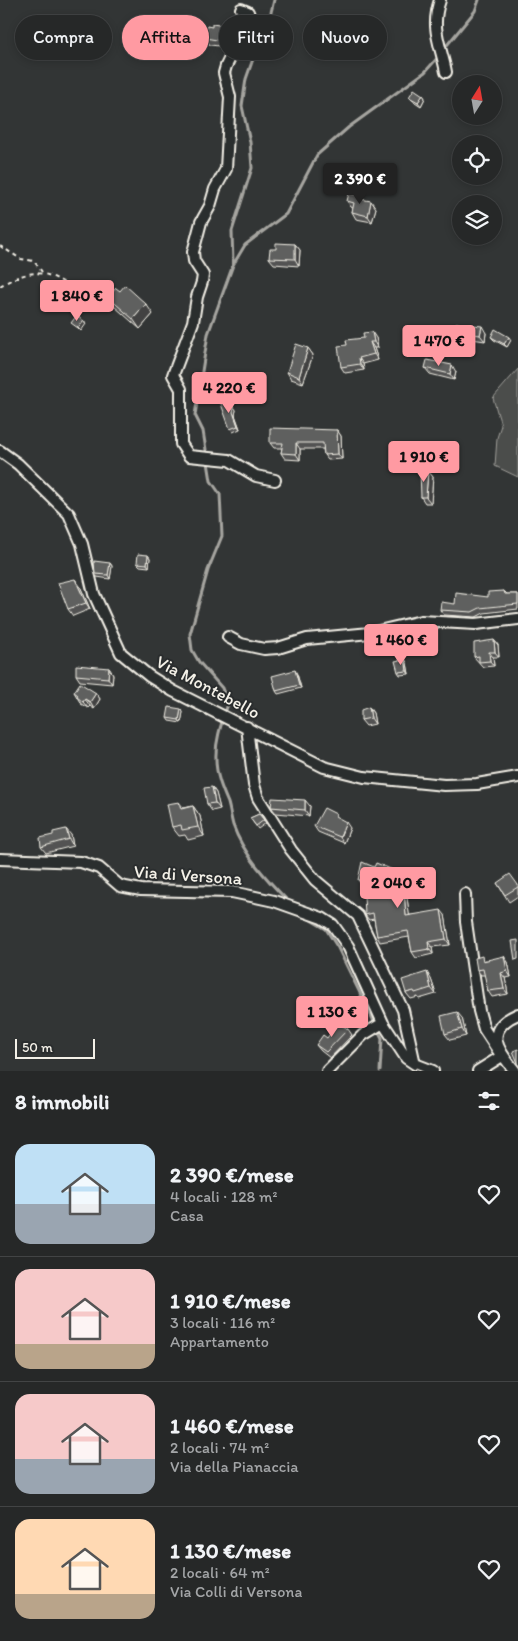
<!DOCTYPE html>
<html lang="it">
<meta charset="utf-8">
<style>
:root{--surface:#262828;--page:#323434;--text:#f1f3f6;--muted:#a4a6a8;--line:#424445;--accent:#ff9aa2}
body{margin:0;font-family:Itim,sans-serif;background:var(--page);color:var(--text);height:100vh;display:flex;flex-direction:column;font-size:19px;white-space:nowrap}
*{box-sizing:border-box;margin:0}
p{font-size:16px;color:var(--muted)}
.icon{flex:none;width:28px;height:28px;fill:none;stroke:currentColor;stroke-width:2;stroke-linecap:round;stroke-linejoin:round}
.map{position:relative;height:1071px;overflow:hidden}
.sheet{display:flex;flex-direction:column;background:var(--surface);flex:1}
.sheet>*{flex:none}
.banner{position:absolute;left:15px;top:15px;width:489px;height:45px;display:flex;gap:10px}
.needle{width:32px;rotate:11deg}
.tools{position:absolute;left:452px;top:75px;display:grid;gap:10px}
.tools a{display:grid;place-items:center;width:50px;height:50px;border-radius:50%;background:var(--surface);box-shadow:0 2px 8px #0003,0 0 0 1px var(--line);font-size:25px}
.scale{position:absolute;left:15px;bottom:12px;width:80px;box-sizing:border-box;padding-left:5px;border:2px solid #f4f1e8;border-top:0;font-size:14px;line-height:18px;white-space:nowrap;color:#f4f1e8;-webkit-text-stroke:4px #2a2d2e;paint-order:stroke}
.price{position:absolute;translate:-50% -42px;padding:0 11px;border-radius:5px;background:var(--accent);color:#111;font-size:16px;line-height:32px;filter:drop-shadow(0 1px 2px #0008)}
.price::after{content:'';position:absolute;left:50%;top:30px;width:15px;height:11px;margin-left:-8px;background:inherit;clip-path:polygon(0 0,100% 0,50% 100%)}
.price.selected{background:#222;color:#fff}
ul{padding:0;list-style:none}
li{display:flex;align-items:center;gap:15px;height:125px;padding:0 15px}
li+li{border-top:1px solid var(--line)}
li span{display:grid;place-items:center;flex:none;width:140px;height:100px;border-radius:15px;color:#555}
li>.icon{margin-inline-start:auto}
span .icon{width:60px;height:60px;fill:#fffc;stroke-width:1}
li b{font-size:21px}
h2{display:flex;justify-content:space-between;align-items:center;height:60px;padding:0 15px;font-size:21px}
.chip{padding:0 18px;border-radius:22px;background:var(--surface);box-shadow:0 2px 8px #0003,0 0 0 1px var(--line);font-size:18px;line-height:45px}
.chip.selected{background:var(--accent);color:#111}
.map>svg:first-child{display:block}
.green{fill:#4b4d4c;stroke:#a09f9a}
.lines{fill:none;stroke-linecap:round;stroke-linejoin:round}
.stream{stroke:#a6a5a0;stroke-width:3}
.street-casing{stroke:#f4f1e8;stroke-width:14}
.path{stroke:#f4f1e8;stroke-width:2;stroke-dasharray:4 4;stroke-linecap:butt}
.street{stroke:#2a2d2e;stroke-width:10}
.wall{fill:#525352;stroke:#f4f1e8}
.shaded-wall{fill:#424342;stroke:#f4f1e8}
.building{fill:#5f605f;stroke:#f4f1e8}
.labels{text-anchor:middle;dominant-baseline:central;stroke-width:4;stroke-linejoin:round;paint-order:stroke}
.street-label{font-size:18px;fill:#f4f1e8;stroke:#2a2d2e}
</style>
<div class="map">
<svg width="518" height="1071" viewBox="0 0 518 1071">
<rect width="100%" height="100%" fill="#323535"/>
<filter id="ink" filterUnits="userSpaceOnUse"><feTurbulence type="fractalNoise" baseFrequency=".02" numOctaves="2"/><feDisplacementMap in="SourceGraphic" scale="10" xChannelSelector="R" yChannelSelector="G"/><feConvolveMatrix kernelMatrix="1 2 1 2 8 2 1 2 1" color-interpolation-filters="sRGB"/></filter>
<g filter="url(#ink)">
<path class="green" d="M518,369V477L495,466L497,438L501,425L493,398Z"/>
<g class="lines">
<path class="stream" d="M443,50L475,11L479,0
M233,264L232,231L252,168L250,142L242,106L246,79L253,59L265,37L274,0
M289,902C268,881 243,854 233,825C231,818 230,810 228,803C222,789 216,775 216,759C215,740 222,722 228,704L222,688L199,662L192,650L190,634L208,570L222,536L220,494L211,481L203,431L195,415L208,334L233,265L245,245L286,214L317,155L349,127L425,72L440,55
M304,916L326,929L338,948L382,1038L380,1071"/>
<defs>
<path id="street" d="M440,0C430,29 441,45 446,72
M241,9L248,12L251,22L244,29L226,66L224,73L230,97L226,169L215,189L210,206L201,222L196,241L193,252L194,261L203,275L202,282L197,297L193,322L173,375L181,389V444L189,456L229,460L256,476L275,480
M0,451L18,464L69,514L82,544L94,594L121,653L149,676L173,691L324,767L364,777L444,785L477,784L518,777
M228,637L241,644L264,649L278,648L307,639L370,633L421,621L476,624L518,619
M247,727L254,785L258,798L291,850L315,880L358,916L403,1010L415,1064
M0,859L81,862L99,868L120,886L141,890L232,892L274,901L322,918L333,925L348,946L383,1023L406,1058L415,1064L433,1071
M465,894L466,922L479,1011L484,1029L499,1052
M327,1071L363,1035L383,1023
M478,1071L502,1056
M515,1071C497,1050 483,1029 518,1014"/>
</defs>
<use href="#street" class="street-casing"/>
<path class="path" d="M0,246L21,259L34,261L42,272
M0,286C42,261 53,277 89,298"/>
<use href="#street" class="street"/>
</g>
<path class="wall" d="M231,32L228,47L210,45L205,38Z
M333,40L336,48L326,52L324,48Z
M423,95L425,98L421,106L412,100L409,97Z
M364,200L376,208L372,222L356,219L352,212L353,208L351,207L347,201Z
M295,244L300,250L299,266L274,264L269,258L276,249Z
M120,291L153,314L140,329L114,306L108,297Z
M456,323L486,333L485,341L472,339L471,344L459,342L454,336Z
M491,337L511,340L507,347L494,340Z
M376,338L378,348H374L378,360L363,364L364,370L345,373L341,367L347,345Z
M308,348L313,355L303,383L291,379L287,372Z
M425,368L456,372L454,380L430,374Z
M230,402L232,406L234,407L236,410L235,415L240,429L233,432L230,429Z
M337,430L341,436L342,459L328,460L324,455L323,449H300V460L285,459L281,453L282,448H274L270,443Z
M428,471L433,477L431,503H425L421,497Z
M148,555L150,558L149,567L140,566L137,563Z
M110,563L112,566L110,579L97,577L95,574Z
M80,586L90,609L73,616L68,609Z
M504,591L507,594H518V609L484,613L476,617L444,615L440,610L455,604L488,597Z
M421,631L424,634L426,643L417,645L415,641Z
M494,640L498,645L499,657H493L494,666L483,667L474,657Z
M405,659L407,663L409,674L400,675L398,672Z
M109,668L113,674L112,684L80,681L76,675Z
M297,674L301,688L278,694L276,691Z
M74,692L96,693L100,699L94,709L90,706L88,708L81,704Z
M369,707L373,713L375,724L366,726L361,720Z
M183,712L181,723L169,721L167,718Z
M212,787L216,793L220,809L212,811L207,804Z
M193,806L200,816L204,836L188,840L185,835L179,836L172,827L184,808Z
M310,806L309,816L276,813L271,807Z
M259,814L266,823L258,829L250,818Z
M314,826L350,828L344,843L318,832Z
M71,835L73,846L46,853L41,847Z
M374,867L398,872L405,882L401,891H404L407,897L409,915H445L450,945L432,947L433,954L416,958L412,952L409,937L380,942L377,936L374,919L369,920L365,915L369,895L368,886L362,885L358,880Z
M497,883L518,885V896L509,902Z
M485,960L508,962L511,977L505,978L508,994L492,997L488,991L485,975H481L477,970Z
M431,979L436,994L419,999L418,997L411,999L406,993Z
M462,1018L466,1036L450,1040L445,1034Z
M348,1029L352,1035L330,1058L321,1051L316,1045L327,1038Z"/>
<path class="shaded-wall" d="M226,26L231,32L228,47L223,41Z
M423,95L425,98L421,106L418,102Z
M371,201L376,208L372,222L368,216Z
M295,244L300,250L299,266L295,259Z
M146,304L153,314L140,329L133,319Z
M84,321L86,324L81,331L78,328Z
M482,326L486,333L485,341L480,335Z
M372,332L376,338L378,348L374,342Z
M467,333L472,339L471,344L466,338Z
M509,337L511,340L507,347L504,344Z
M370,342L374,348L378,360L374,354Z
M308,348L313,355L303,383L299,377Z
M359,358L363,364L364,370L360,364Z
M452,365L456,372L454,380L450,374Z
M234,407L236,410L235,415L240,429L238,426L233,412Z
M337,430L341,436L342,459L338,454Z
M296,443L300,449V460L296,454Z
M428,471L433,477L431,503L426,497Z
M148,555L150,558L149,567L147,564Z
M110,563L112,566L110,579L108,575Z
M75,579L80,586L90,609L86,603Z
M421,631L424,634L426,643L423,640Z
M494,640L498,645L499,657L495,652Z
M489,652L493,657L494,666L490,661Z
M405,659L407,663L409,674L407,671Z
M109,668L113,674L112,684L108,678Z
M295,670L297,674L301,688L299,685Z
M96,693L100,699L94,709L90,702Z
M85,699L90,706L88,708L83,702Z
M369,707L373,713L375,724L371,718Z
M181,709L183,712L181,723L179,720Z
M212,787L216,793L220,809L215,803Z
M305,800L310,806L309,816L305,810Z
M179,802L186,811L181,809Z
M193,806L200,816L204,836L198,827Z
M346,822L350,828L344,843L340,837Z
M66,829L71,835L73,846L69,839Z
M398,872L405,882L399,897L395,892L397,875Z
M404,891L407,897L410,921L406,916Z
M441,910L445,915L450,945L446,939Z
M428,942L432,947L433,954L429,949Z
M504,956L508,962L511,977L507,971Z
M427,972L431,979L436,994L431,988Z
M501,973L505,978L508,994L504,989Z
M457,1012L462,1018L466,1036L462,1029Z"/>
<path class="building" d="M212,24L226,26L223,41L205,38L207,26L212,27Z
M331,37L334,44L324,48L321,41Z
M414,89L423,95L418,102L409,97Z
M349,193L361,196L360,199L371,201L368,216L352,212L354,203L347,201Z
M276,243L295,244V259L269,258L270,249H276Z
M125,285L146,304L133,319L108,297L116,288L120,291Z
M77,315L84,321L78,328L71,323Z
M456,323L482,326L480,335L467,333L466,338L454,336Z
M495,329L509,337L504,344L491,337Z
M372,332L374,342H370L374,354L359,358L360,364L341,367L338,346L347,345L346,340L364,338L363,333Z
M296,344L308,348L299,377L287,372Z
M427,360L452,365L450,374L425,368Z
M228,399L230,406L234,407L233,412L238,426L230,429L220,401Z
M270,428L337,430L338,454L324,455L323,443H296V454L281,453L283,443H270Z
M420,470L428,471L426,497H421Z
M138,554L148,555L147,564L137,563Z
M94,561L110,563L108,575L95,574Z
M75,579L86,603L68,609L58,583Z
M504,591L505,594H518V604L480,608L472,612L440,610L441,602L455,604L456,593L488,597V592Z
M421,631L423,640L415,641L413,632Z
M494,640L495,652H489L490,661L479,662V656L474,657V643Z
M405,659L407,671L398,672L395,661Z
M76,665L109,668L108,678L76,675Z
M295,670L299,685L276,691L272,676Z
M80,683L96,693L90,702L85,699L83,702L77,697L78,695L74,692Z
M169,707L181,709L179,720L167,718Z
M369,707L371,718L361,720V710Z
M212,787L215,803L207,804L204,788Z
M272,798L305,800V810L271,807Z
M179,802L181,809L193,806L198,827L182,830L181,825L172,827L167,804Z
M324,808L336,814L335,816L346,822L340,837L314,826Z
M259,814L264,820L256,826L250,818Z
M66,829L69,839L41,847L40,838L53,835V832Z
M362,862L374,867L376,863L398,872L397,875L401,877L395,892L404,891L406,916L441,910L446,939L428,942L429,949L412,952L408,931L377,936L373,913L365,915L364,896L369,895L368,881L358,880Z
M510,874L518,885V887L505,895L497,883Z
M518,940V959L515,960L512,941Z
M482,956L483,961L504,956L507,971L501,973L504,989L488,991L483,969L477,970L475,958Z
M427,972L431,988L415,993L414,991L406,993L402,980Z
M457,1012L462,1029L445,1034L441,1016Z
M338,1023L348,1029L326,1052L316,1045L323,1035L327,1038Z
M518,1049V1063L513,1051Z
M416,1068L423,1071H415Z"/>
</g>
<g class="labels">
<g class="street-label">
<text transform="translate(208 687) rotate(28)">Via Montebello</text>
<text transform="translate(188 875) rotate(4)">Via di Versona</text>
</g>
</g>
</svg>
<div class="tools">
<a><svg class="needle" viewBox="-14 -14 28 28"><path d="M0-13l5 13h-10z" fill="#e53935"/><path d="M0 13l5-13h-10z" fill="#a4a6a8"/></svg></a>
<a><svg class="icon" aria-label="locate" viewBox="0 0 24 24"><circle cx="12" cy="12" r="6"/><path d="M12 2v4M12 18v4M2 12h4M18 12h4"/></svg></a>
<a><svg class="icon" aria-label="layers" viewBox="0 0 24 24"><path d="M12 4l9 5-9 5-9-5zM3 14l9 5 9-5"/></svg></a>
</div>
<div class="scale">50 m</div>
<b class="price selected" style="left:360px;top:205px">2 390 €</b>
<b class="price" style="left:77px;top:322px">1 840 €</b>
<b class="price" style="left:439px;top:367px">1 470 €</b>
<b class="price" style="left:229px;top:414px">4 220 €</b>
<b class="price" style="left:424px;top:483px">1 910 €</b>
<b class="price" style="left:401px;top:666px">1 460 €</b>
<b class="price" style="left:398px;top:909px">2 040 €</b>
<b class="price" style="left:332px;top:1038px">1 130 €</b>
<div class="banner">
<a class="chip">Compra</a>
<a class="chip selected">Affitta</a>
<a class="chip">Filtri</a>
<a class="chip">Nuovo</a>
</div>
</div>
<section class="sheet">
<h2>8 immobili<svg class="icon" aria-label="filters" viewBox="0 0 24 24"><path d="M4 7h16M4 17h16"/><circle cx="9" cy="7" r="2"/><circle cx="15" cy="17" r="2"/></svg></h2>
<ul>
<li><span style="background:linear-gradient(#bfe0f5 60%,#9aa5b1 0)"><svg class="icon" aria-label="home" viewBox="0 0 24 24"><path d="M3 11l9-7 9 7M6 9v11h12V9"/></svg></span><div><b>2 390 €/mese</b><p>4 locali · 128 m²</p><p>Casa</p></div><svg class="icon" aria-label="heart" viewBox="0 0 24 24"><path d="M12 20l-8-8c-3-5 5-10 8-4 3-6 11-1 8 4z"/></svg></li>
<li><span style="background:linear-gradient(#f6c9c9 75%,#b9a48a 0)"><svg class="icon" aria-label="home" viewBox="0 0 24 24"><path d="M3 11l9-7 9 7M6 9v11h12V9"/></svg></span><div><b>1 910 €/mese</b><p>3 locali · 116 m²</p><p>Appartamento</p></div><svg class="icon" aria-label="heart" viewBox="0 0 24 24"><path d="M12 20l-8-8c-3-5 5-10 8-4 3-6 11-1 8 4z"/></svg></li>
<li><span style="background:linear-gradient(#f6c9c9 65%,#9aa5b1 0)"><svg class="icon" aria-label="home" viewBox="0 0 24 24"><path d="M3 11l9-7 9 7M6 9v11h12V9"/></svg></span><div><b>1 460 €/mese</b><p>2 locali · 74 m²</p><p>Via della Pianaccia</p></div><svg class="icon" aria-label="heart" viewBox="0 0 24 24"><path d="M12 20l-8-8c-3-5 5-10 8-4 3-6 11-1 8 4z"/></svg></li>
<li><span style="background:linear-gradient(#ffd9b3 75%,#b9a48a 0)"><svg class="icon" aria-label="home" viewBox="0 0 24 24"><path d="M3 11l9-7 9 7M6 9v11h12V9"/></svg></span><div><b>1 130 €/mese</b><p>2 locali · 64 m²</p><p>Via Colli di Versona</p></div><svg class="icon" aria-label="heart" viewBox="0 0 24 24"><path d="M12 20l-8-8c-3-5 5-10 8-4 3-6 11-1 8 4z"/></svg></li>
</ul>
</section>
